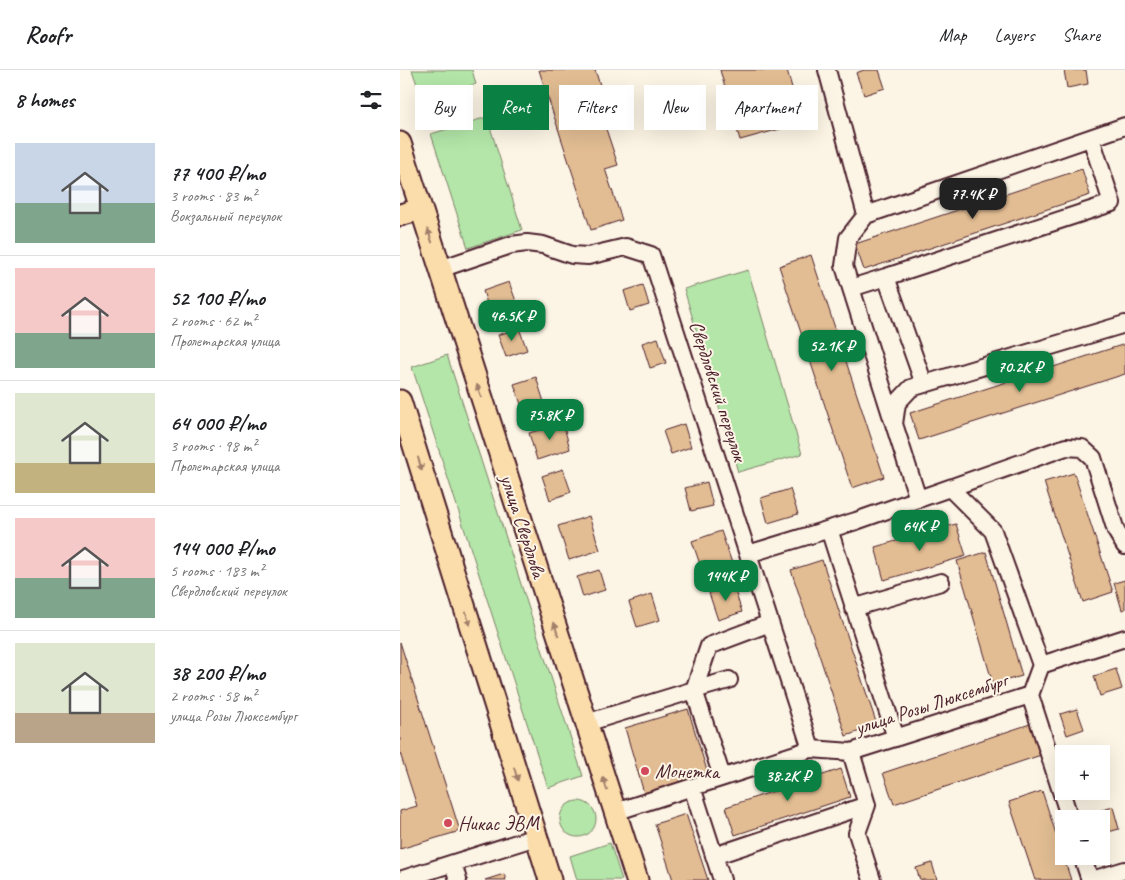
<!DOCTYPE html>
<meta charset="utf-8">
<style>
:root{--surface:#fff;--page:#f2f2f2;--text:#202124;--muted:#757577;--line:#e0e0e0;--accent:#0b8043}
body{margin:0;font-family:Caveat,sans-serif;background:var(--page);color:var(--text);height:100vh;display:flex;flex-direction:column;font-size:19px;white-space:nowrap}
*{box-sizing:border-box;margin:0}
p{font-size:16px;color:var(--muted)}
.icon{flex:none;width:28px;height:28px;fill:none;stroke:currentColor;stroke-width:2;stroke-linecap:round;stroke-linejoin:round}
.map{position:relative;flex:1;overflow:hidden}
.side{display:flex;flex-direction:column;background:var(--surface);width:400px}
.side>*{flex:none}
.guide{position:absolute;left:15px;top:15px;width:475px;height:45px;display:flex;gap:10px}
.fabs{position:absolute;left:655px;top:675px;display:grid;gap:10px}
.fabs a{display:grid;place-items:center;width:55px;height:55px;border-radius:0px;background:var(--surface);box-shadow:0 5px 20px #0002;font-size:25px}
.price{position:absolute;translate:-50% -42px;padding:0 11px;border-radius:10px;background:var(--accent);color:#fff;font-size:16px;line-height:32px;filter:drop-shadow(0 1px 2px #0008)}
.price::after{content:'';position:absolute;left:50%;top:30px;width:15px;height:11px;margin-left:-8px;background:inherit;clip-path:polygon(0 0,100% 0,50% 100%)}
.price.active{background:#222;color:#fff}
ul{padding:0;list-style:none}
li{display:flex;align-items:center;gap:15px;height:125px;padding:0 15px}
li+li{border-top:1px solid var(--line)}
li span{display:grid;place-items:center;flex:none;width:140px;height:100px;border-radius:0px;color:#555}
li>.icon{margin-inline-start:auto}
span .icon{width:60px;height:60px;fill:#fffc;stroke-width:1}
li b{font-size:21px}
h2{display:flex;justify-content:space-between;align-items:center;height:60px;padding:0 15px;font-size:21px}
.chip{padding:0 18px;border-radius:0px;background:var(--surface);box-shadow:0 5px 20px #0002;font-size:18px;line-height:45px}
.chip.active{background:var(--accent);color:#fff}
header{display:flex;align-items:center;gap:30px;box-sizing:border-box;height:70px;padding:0 25px;background:var(--surface);border-bottom:1px solid var(--line)}
header strong{font-size:24px}
nav{display:flex;gap:28px;margin-inline-start:auto;font-size:18px}
main{display:flex;flex:1;min-height:0}
.map>svg:first-child{display:block}
.green{fill:#b3e6a8;stroke:#7e826a}
.building{fill:#e2bd93;stroke:#4a1f2b}
.lines{fill:none;stroke-linecap:round;stroke-linejoin:round}
.minor-casing{stroke:#4a1f2b;stroke-width:20}
.major-casing{stroke:#4a1f2b;stroke-width:25}
.minor{stroke:#fcf5e5;stroke-width:16}
.major{stroke:#fbddab;stroke-width:21}
.oneway{fill:#a27e6b}
.poi-dot{fill:#d1495b;stroke:#fcf5e5;stroke-width:2}
.labels{text-anchor:middle;dominant-baseline:central;stroke-width:4;stroke-linejoin:round;paint-order:stroke}
.street-label{font-size:20px;fill:#4a1f2b;stroke:#fcf5e5}
.poi-label{font-size:20px;fill:#4a1f2b;stroke:#fcf5e5;text-anchor:start}
</style>
<header>
<strong>Roofr</strong>
<nav><a>Map</a><a>Layers</a><a>Share</a></nav>
</header>
<main>
<section class="side">
<h2>8 homes<svg class="icon" aria-label="filters" viewBox="0 0 24 24"><path d="M4 7h16M4 17h16"/><circle cx="9" cy="7" r="2"/><circle cx="15" cy="17" r="2"/></svg></h2>
<ul>
<li><span style="background:linear-gradient(#c9d6e8 60%,#7fa58c 0)"><svg class="icon" aria-label="home" viewBox="0 0 24 24"><path d="M3 11l9-7 9 7M6 9v11h12V9"/></svg></span><div><b>77 400 ₽/mo</b><p>3 rooms · 83 m²</p><p>Вокзальный переулок</p></div></li>
<li><span style="background:linear-gradient(#f6c9c9 65%,#7fa58c 0)"><svg class="icon" aria-label="home" viewBox="0 0 24 24"><path d="M3 11l9-7 9 7M6 9v11h12V9"/></svg></span><div><b>52 100 ₽/mo</b><p>2 rooms · 62 m²</p><p>Пролетарская улица</p></div></li>
<li><span style="background:linear-gradient(#dfe7d0 70%,#c2b280 0)"><svg class="icon" aria-label="home" viewBox="0 0 24 24"><path d="M3 11l9-7 9 7M6 9v11h12V9"/></svg></span><div><b>64 000 ₽/mo</b><p>3 rooms · 98 m²</p><p>Пролетарская улица</p></div></li>
<li><span style="background:linear-gradient(#f6c9c9 60%,#7fa58c 0)"><svg class="icon" aria-label="home" viewBox="0 0 24 24"><path d="M3 11l9-7 9 7M6 9v11h12V9"/></svg></span><div><b>144 000 ₽/mo</b><p>5 rooms · 183 m²</p><p>Свердловский переулок</p></div></li>
<li><span style="background:linear-gradient(#dfe7d0 70%,#b9a48a 0)"><svg class="icon" aria-label="home" viewBox="0 0 24 24"><path d="M3 11l9-7 9 7M6 9v11h12V9"/></svg></span><div><b>38 200 ₽/mo</b><p>2 rooms · 58 m²</p><p>улица Розы Люксембург</p></div></li>
</ul>
</section>
<div class="map">
<svg width="725" height="810" viewBox="0 0 725 810">
<rect width="100%" height="100%" fill="#fcf5e5"/>
<filter id="ink" filterUnits="userSpaceOnUse"><feTurbulence type="fractalNoise" baseFrequency=".02" numOctaves="2"/><feDisplacementMap in="SourceGraphic" scale="10" xChannelSelector="R" yChannelSelector="G"/><feConvolveMatrix kernelMatrix="1 2 1 2 8 2 1 2 1" color-interpolation-filters="sRGB"/></filter>
<g filter="url(#ink)">
<path class="green" d="M12,0H72L76,14L23,32Z
M87,47L122,160L68,178L31,64Z
M348,200L402,384L338,402L284,219Z
M47,285L183,706L148,718L12,297Z
M160 749a18 18 0 1 1 36 0a18 18 0 1 1-36 0Z
M210,773L222,810H177L170,786Z"/>
<path class="building" d="M139,0H195L202,21L194,23L218,95L205,99L222,150L191,160Z
M320,0H387L402,53L340,70Z
M464,0H479L485,18L464,25L456,3Z
M664,0H686L688,14L667,18Z
M682,99L690,125L464,200L455,174Z
M411,185L484,407L452,418L379,196Z
M109,212L120,242L93,252L83,221Z
M243,215L249,235L230,241L224,221Z
M119,258L127,280L106,287L98,265Z
M258,268L266,293L250,298L242,273Z
M725,274V304L519,370L510,343Z
M136,307L144,332L123,340L114,314Z
M163,353L170,379L137,390L129,363Z
M284,354L291,377L271,384L263,361Z
M163,399L171,422L150,430L142,406Z
M674,403L713,522L683,532L644,412Z
M307,412L313,436L291,441L285,418Z
M390,419L398,444L368,453L361,428Z
M189,446L200,480L169,490L158,456Z
M556,454L566,486L484,510L475,477Z
M321,461L334,499L305,509L292,471Z
M586,482L622,606L593,614L557,491Z
M422,490L477,655L446,666L391,500Z
M199,500L205,520L183,527L177,507Z
M725,510V539L722,540L714,513Z
M333,515L342,542L318,550L309,523Z
M252,524L260,550L237,557L229,532Z
M0,572L60,761L0,779V741L17,736L0,683Z
M716,599L722,619L700,626L694,606Z
M288,639L308,704L244,723L225,658Z
M677,639L684,659L667,665L660,644Z
M630,654L641,685L494,734L483,703Z
M441,699L450,727L335,765L326,737Z
M642,721L671,810H635L609,732Z
M713,737L719,759L701,764V749H693L692,743Z
M286,744L308,810H273L255,754Z
M532,793L537,810H520L516,798Z
M104,804L106,810H85Z"/>
<g class="lines">
<defs>
<path id="minor" d="M427,0L466,145
M466,145L725,56
M466,145L448,168L444,196L493,351
M40,199L111,175L127,173L143,175L172,185L188,186L226,177L251,185L411,679
M451,218L486,207
M524,314L486,207L712,133L691,68
M550,418L593,461L641,595
M518,429L494,354L497,333L511,318L725,254
M429,459L496,668
M348,484L456,451L666,377L682,378L693,388L716,461L725,476
M453,538L541,512
M294,620L309,576L370,553
M294,620L329,610
M630,625L670,749
M186,653L294,620L322,707
M451,682L467,735L457,763L472,810
M292,717L322,810
M215,742L411,679L451,682L630,625L641,595L725,568
M314,786L467,735
M682,786L690,810
M53,793L58,810
M0,810L136,767
M692,810L725,800"/>
<path id="major" d="M0,73L237,810
M0,145L21,139
M0,331L150,810"/>
</defs>
<use href="#minor" class="minor-casing"/>
<use href="#major" class="major-casing"/>
<use href="#minor" class="minor"/>
<use href="#major" class="major"/>
</g>
<defs><path id="oneway-solid" d="M-6-.8H1V-3.2L6.5 0L1 3.2V.8H-6Z" transform="scale(1.25)"/></defs>
<g class="oneway">
<use href="#oneway-solid" transform="translate(30 166) rotate(-108)"/>
<use href="#oneway-solid" transform="translate(79 321) rotate(-108)"/>
<use href="#oneway-solid" transform="translate(20 394) rotate(73)"/>
<use href="#oneway-solid" transform="translate(68 549) rotate(73)"/>
<use href="#oneway-solid" transform="translate(156 559) rotate(-108)"/>
<use href="#oneway-solid" transform="translate(116 704) rotate(73)"/>
<use href="#oneway-solid" transform="translate(205 714) rotate(-108)"/>
</g>
</g>
<g class="poi-dot">
<circle cx="245" cy="701" r="5"/>
<circle cx="48" cy="753" r="5"/>
</g>
<g class="labels">
<g class="street-label">
<text transform="translate(318 321) rotate(72)">Свердловский переулок</text>
<text transform="translate(123 456) rotate(72)">улица Свердлова</text>
<text transform="translate(531 634) rotate(-18)">улица Розы Люксембург</text>
</g>
<g class="poi-label">
<text x="255" y="701">Монетка</text>
<text x="58" y="753">Никас ЭВМ</text>
</g>
</g>
</svg>
<div class="fabs">
<a>+</a>
<a>−</a>
</div>
<b class="price active" style="left:573px;top:150px">77.4K ₽</b>
<b class="price" style="left:112px;top:272px">46.5K ₽</b>
<b class="price" style="left:432px;top:302px">52.1K ₽</b>
<b class="price" style="left:620px;top:323px">70.2K ₽</b>
<b class="price" style="left:150px;top:371px">75.8K ₽</b>
<b class="price" style="left:520px;top:482px">64K ₽</b>
<b class="price" style="left:326px;top:532px">144K ₽</b>
<b class="price" style="left:388px;top:732px">38.2K ₽</b>
<div class="guide">
<a class="chip">Buy</a>
<a class="chip active">Rent</a>
<a class="chip">Filters</a>
<a class="chip">New</a>
<a class="chip">Apartment</a>
</div>
</div>
</main>
